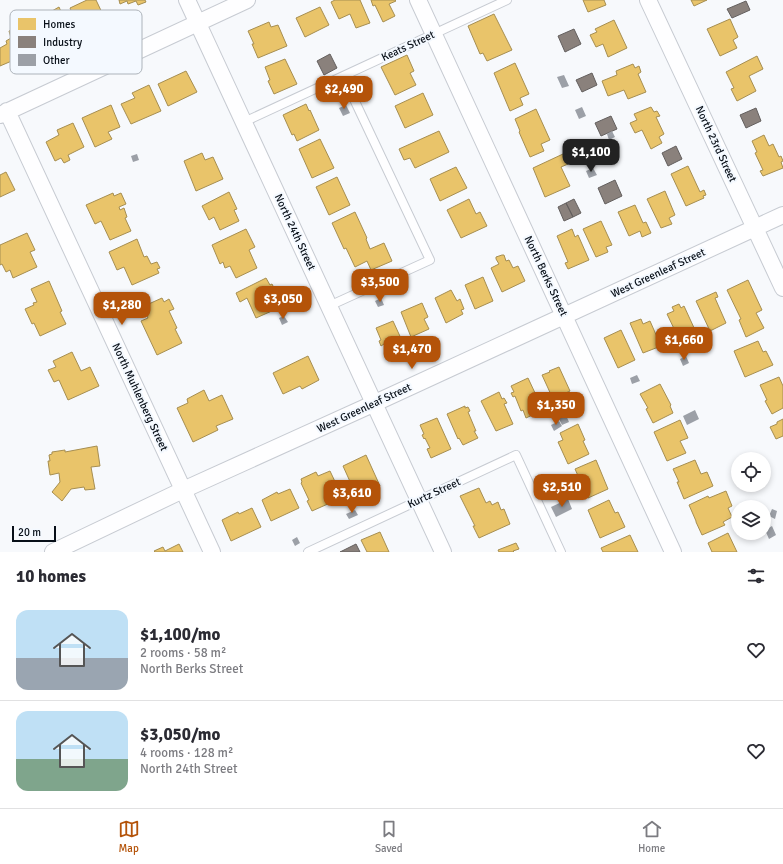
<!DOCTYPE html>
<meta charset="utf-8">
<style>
:root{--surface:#fff;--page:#f7f7f7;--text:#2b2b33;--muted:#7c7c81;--line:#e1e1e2;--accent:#b45309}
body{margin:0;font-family:Signika,sans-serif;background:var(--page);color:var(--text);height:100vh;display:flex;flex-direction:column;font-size:15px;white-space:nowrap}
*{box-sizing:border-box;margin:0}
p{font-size:13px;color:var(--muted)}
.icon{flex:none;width:22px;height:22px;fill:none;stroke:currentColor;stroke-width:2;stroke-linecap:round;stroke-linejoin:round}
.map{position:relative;height:552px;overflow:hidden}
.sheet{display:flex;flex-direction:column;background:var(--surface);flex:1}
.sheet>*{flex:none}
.fabs{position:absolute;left:731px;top:452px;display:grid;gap:8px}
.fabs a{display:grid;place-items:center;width:40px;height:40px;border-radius:50%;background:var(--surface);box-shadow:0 2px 6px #0003;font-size:20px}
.scale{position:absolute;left:12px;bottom:10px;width:44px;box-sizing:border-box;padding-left:4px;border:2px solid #080f18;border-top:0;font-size:11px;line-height:14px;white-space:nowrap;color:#080f18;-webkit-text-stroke:3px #f4f9ff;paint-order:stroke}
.price{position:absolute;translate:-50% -34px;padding:0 9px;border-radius:8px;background:var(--accent);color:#fff;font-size:13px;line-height:26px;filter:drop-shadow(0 1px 2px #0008)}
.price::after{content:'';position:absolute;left:50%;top:24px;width:12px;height:9px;margin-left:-6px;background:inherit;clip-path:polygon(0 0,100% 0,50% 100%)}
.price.selected{background:#222;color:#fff}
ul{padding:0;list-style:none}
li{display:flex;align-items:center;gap:12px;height:100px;padding:0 16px}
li+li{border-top:1px solid var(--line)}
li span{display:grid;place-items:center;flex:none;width:112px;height:80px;border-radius:12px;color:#555}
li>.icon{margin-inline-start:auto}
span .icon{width:48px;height:48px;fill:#fffc;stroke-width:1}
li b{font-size:17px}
h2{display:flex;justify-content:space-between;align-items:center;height:48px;padding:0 16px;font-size:17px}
.tab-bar{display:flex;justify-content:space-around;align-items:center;height:56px;border-top:1px solid var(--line);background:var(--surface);font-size:11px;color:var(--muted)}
.tab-bar a{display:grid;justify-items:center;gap:2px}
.tab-bar .selected{color:var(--accent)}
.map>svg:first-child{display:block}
.homes{fill:#e9c46a;stroke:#a68e51}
.industry{fill:#8a817c;stroke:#635f5e}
.building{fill:#9ca0a7}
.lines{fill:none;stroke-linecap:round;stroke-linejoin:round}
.service-casing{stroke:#c7cbd2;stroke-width:10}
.minor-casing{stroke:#c7cbd2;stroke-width:18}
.service{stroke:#fefeff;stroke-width:8}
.minor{stroke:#fefeff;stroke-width:16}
.labels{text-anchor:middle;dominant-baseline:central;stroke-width:4;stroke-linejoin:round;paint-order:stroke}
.street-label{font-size:11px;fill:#080f18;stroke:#f4f9ff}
.key{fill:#f4f9ff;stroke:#adb3ba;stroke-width:1}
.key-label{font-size:11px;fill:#080f18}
</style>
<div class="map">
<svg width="783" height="552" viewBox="0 0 783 552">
<rect width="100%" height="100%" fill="#f7f9fc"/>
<path class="homes" d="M87,0H96L106,21L87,30L82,19L76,22L70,8Z
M119,0H145L146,2L138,5L136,1L128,4L127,1L120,4Z
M335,0H360L370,23L356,28L350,14L339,19L331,2Z
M371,0H395L396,1L389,4L395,16L383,22L375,5L373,6Z
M583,0H604L606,5L588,12Z
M691,0H707L694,6Z
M59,7L67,25L60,28L65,40L47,48L40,32L45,29L41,20L54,15L52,11Z
M320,7L329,25L305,37L296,18Z
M494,14L512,50L487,61L483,53L480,54L468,26Z
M730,19L738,37L733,40L737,48L720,56L707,29Z
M614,20L627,48L608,57L603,44L596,47L590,35L597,32L595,29Z
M269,22L271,27L278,25L287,46L258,58L252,44H254L248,31Z
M16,28L23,43L16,46L21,57L0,66V48L7,44L6,41L11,38L9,31Z
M407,55L414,71L410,73L416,85L395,95L381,67Z
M757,56L763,69L749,76L756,91L737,101L731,89L734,88L726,72Z
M285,59L297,84L274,94L268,81L270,80L265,67Z
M515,63L529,94L520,98L523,105L510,111L494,73Z
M633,64L635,68L639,66L641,72L638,74L646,92L628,99L624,90L608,96L602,81L617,75L616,71Z
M186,71L197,92L168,106L158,84Z
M149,85L161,111L131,124L121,104L135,98L132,93Z
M423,93L433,115L405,128L395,106Z
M306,104L309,111L310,110L319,130L297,141L294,134L292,135L283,115Z
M111,105L120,127L108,132L112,139L95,147L82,118Z
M651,107L654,112L657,111L660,116L656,117L664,134L659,137L662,143L651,149L642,130L635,133L630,123L637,120L634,114Z
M536,109L550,140L541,144L544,151L530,157L519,132L520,131L515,119Z
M73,123L84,147L68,155L70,160L64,163L61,158L55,161L46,142L59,135L57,130Z
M439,131L449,152L415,168L410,158L404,160L399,149Z
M764,135L769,146L773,144L779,157L781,156L783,161L781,162L783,168L763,176L760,171L763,170L755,153L757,152L752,141Z
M320,139L334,168L312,178L299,149Z
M202,153L205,160L213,157L223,179L196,191L184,161Z
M563,154L568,164L561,167L570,186L545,197L533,168Z
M688,166L700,192L704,190L706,195L703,196L704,198L686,206L671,174Z
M456,167L467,188L440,201L430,179Z
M6,172L15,190L0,197V175Z
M337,177L350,205L329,215L316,187Z
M665,191L675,215L669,218L672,224L661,228L647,199Z
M229,192L237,209L234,210L239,221L220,230L214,217L209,220L202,206Z
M113,193L114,196L121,193L126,204L119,207L120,210L124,208L127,217L125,218L131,231L110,240L101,221L95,224L86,205Z
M469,199L476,214L480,212L487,226L461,238L447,210Z
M635,205L643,223L646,222L651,233L642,237L640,231L629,236L618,212Z
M355,212L367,238L366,239L370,249L384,243L392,261L371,270L367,261L355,267L346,248L344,249L332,223Z
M601,221L612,245L606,247L608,252L596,257L583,229Z
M246,229L255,247L249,250L257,268L236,278L230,266L225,268L223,262L220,264L212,245Z
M572,229L575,237L578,235L589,260L568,269L565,263L568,262L557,236Z
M27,233L35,250L30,252L37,267L13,278L10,270L6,272L2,264L0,265V245Z
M137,239L144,257L147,256L151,264L157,262L160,268L157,269L159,273L132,285L124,267L117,270L109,252Z
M502,255H504L506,261L509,260L513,268L518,266L525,281L502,292L491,268L499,264L496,259V257Z
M483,277L493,301L475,309L465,285Z
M266,278L270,285L272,284L283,306L256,318L247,298L240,302L236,293Z
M748,280L762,310L756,313L764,328L746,337L739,320L741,319L727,290Z
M49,281L62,311L60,312L66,324L40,336L34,323L32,324L25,309L34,305L33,303L37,302L31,289Z
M451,290L457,301L460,299L464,309L461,310L463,314L446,323L435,298Z
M716,292L718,297L715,298L726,323L710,331L696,301Z
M162,298L164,302L169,299L174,309L169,311L177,328L175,329L182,343L157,355L141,321L148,318L142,307Z
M422,303L428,317L424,319L429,329L411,337L401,312Z
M679,304L681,308L684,306L695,330L678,337L667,314L674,311L672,307Z
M641,319L643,324L650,321L661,346L643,353L630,323Z
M393,321L404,345L387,352L384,344L381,346L379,341L381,340L376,328Z
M621,330L635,360L618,368L604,338Z
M758,341L763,352L766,351L773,365L745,377L734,351Z
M72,352L81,371L90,367L99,386L68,400L59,380L54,382L48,370L56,367L53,361Z
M308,356L319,380L302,389L300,386L283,394L273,373Z
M559,367L570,391L553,399L542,375L550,372L549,371Z
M779,377L783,386V408L772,414L765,401L767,400L760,385Z
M528,378L543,410L526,418L523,410L521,411L515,396L513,397L511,393L514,392L511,386Z
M660,384L671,405L670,406L673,413L653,423L646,409L648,408L640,394Z
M204,390L209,401L222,395L233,419L216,426L218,430L193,442L177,408L188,403L187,399Z
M499,392L502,399L504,398L507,403L504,404L513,424L496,431L481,401Z
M465,406V408L468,407L470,411L468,412L476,431H474L478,438L463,445L459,438L458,439L447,414Z
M437,418L451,449L431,458L427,449L430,448L425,438L424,439L422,435L424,434L420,425Z
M783,419V436L776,439L770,427L777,424V422Z
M680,420L688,438L680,441L686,453L667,461L654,432Z
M578,424L585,440L583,441L589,454L568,464L558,442L563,440L560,433Z
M97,446L100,466L91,467L95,489L85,490L84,487L71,489L62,501L52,492L60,482L59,473L50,475L48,461H50L49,455L52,454V452L65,450V452Z
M366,455L380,486L374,489L377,496L363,503L359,496L357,497L343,466Z
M596,460L608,489L588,498L575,469Z
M695,460L701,474L707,472L713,486L684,499L677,482H679L673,469Z
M330,471L339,490L327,496L330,503L312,511L307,501L309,500L301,483L302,482L301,479L316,472L318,476Z
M479,488L486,503L490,501L492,505L498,502L501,510L504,509L510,524L479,538L473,526H475L460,496Z
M290,489L299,508L271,521L262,500L277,492L278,494Z
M726,491L732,506L728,508L732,517L723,522L725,525L702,535L696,522V521L689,505L708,496L709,498Z
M609,500L615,513L618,512L625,527L600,538L588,510Z
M252,508L261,527L231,541L222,520L238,512L239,514Z
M380,532L389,552H367L361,540Z
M728,533L737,552H712L708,543Z
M630,535L638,552H603L601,548Z
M516,543L519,549L513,551L514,552H499L498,550Z
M179,544L183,552H155L154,551L163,547L165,551Z"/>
<path class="industry" d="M746,1L750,10L732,18L727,9Z
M574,29L581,44L565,52L558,36Z
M330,54L337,68L324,75L317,61Z
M592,73L597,85L582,92L576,80Z
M756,108L761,121L746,128L740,115Z
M611,116L617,129L601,136L595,123Z
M676,146L682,159L668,166L662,153Z
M615,180L622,196L605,204L598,188Z
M574,199L581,213L573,217L566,203Z
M566,203L573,217L564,221L558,207Z
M356,544L360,552H340Z"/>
<path class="building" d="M564,75L569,86L562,88L557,77Z
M346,105L350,113L343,116L339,108Z
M582,107L586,116L579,119L575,110Z
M612,131L615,137L609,140L607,134Z
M137,154L139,160L133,162L131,156Z
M593,168L597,175L589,178L586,171Z
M381,298L384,305L378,307L375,301Z
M284,316L288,322L282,325L279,318Z
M686,356L689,363L683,366L680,359Z
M637,375L640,381L632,384L630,378Z
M695,410L699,419L687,425L683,416Z
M565,413L569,422L562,425L558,417Z
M559,421L562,426L554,431L551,425Z
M568,499L572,509L556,517L551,507Z
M772,509L777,511L775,519L769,516Z
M355,510L358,515L349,519L346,514Z
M772,526L776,535L769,539L765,530Z
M297,537L300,543L295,546L292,540Z"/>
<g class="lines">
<defs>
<path id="service" d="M244,122L507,0
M329,306L430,260L343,76
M308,552L516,455L561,552"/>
<path id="minor" d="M187,0L443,552
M418,0L673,552
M648,0L783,288
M7,111L212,552
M0,115L247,0
M53,552L183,490L375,403L783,215"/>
</defs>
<use href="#service" class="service-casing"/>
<use href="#minor" class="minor-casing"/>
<use href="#service" class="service"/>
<use href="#minor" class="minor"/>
</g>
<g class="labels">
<g class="street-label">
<text transform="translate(408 46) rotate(-25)">Keats Street</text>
<text transform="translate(716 144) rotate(65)">North 23rd Street</text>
<text transform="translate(295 232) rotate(65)">North 24th Street</text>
<text transform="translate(658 273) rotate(-25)">West Greenleaf Street</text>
<text transform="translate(546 276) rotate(65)">North Berks Street</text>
<text transform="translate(140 397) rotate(65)">North Muhlenberg Street</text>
<text transform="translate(364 408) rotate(-25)">West Greenleaf Street</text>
<text transform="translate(434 493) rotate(-25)">Kurtz Street</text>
</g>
</g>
<rect x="10" y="10" width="132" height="64" rx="6" class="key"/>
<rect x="18" y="18" width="18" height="12" fill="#e9c46a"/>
<rect x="18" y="36" width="18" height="12" fill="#8a817c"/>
<rect x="18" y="54" width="18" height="12" fill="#9ca0a7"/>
<g class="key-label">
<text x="43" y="28">Homes</text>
<text x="43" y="46">Industry</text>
<text x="43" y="64">Other</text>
</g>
</svg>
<div class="fabs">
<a><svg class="icon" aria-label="locate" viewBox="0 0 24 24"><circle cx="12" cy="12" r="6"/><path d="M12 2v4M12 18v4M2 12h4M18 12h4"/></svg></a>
<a><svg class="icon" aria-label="layers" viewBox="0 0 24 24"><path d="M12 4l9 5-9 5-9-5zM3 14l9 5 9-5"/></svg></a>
</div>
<div class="scale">20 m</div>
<b class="price" style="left:344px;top:110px">$2,490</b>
<b class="price selected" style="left:591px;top:173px">$1,100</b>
<b class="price" style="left:380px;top:303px">$3,500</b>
<b class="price" style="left:283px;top:320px">$3,050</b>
<b class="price" style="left:122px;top:326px">$1,280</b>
<b class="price" style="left:684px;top:361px">$1,660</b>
<b class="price" style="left:412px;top:370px">$1,470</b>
<b class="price" style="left:556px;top:426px">$1,350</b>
<b class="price" style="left:562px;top:508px">$2,510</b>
<b class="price" style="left:352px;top:514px">$3,610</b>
</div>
<section class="sheet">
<h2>10 homes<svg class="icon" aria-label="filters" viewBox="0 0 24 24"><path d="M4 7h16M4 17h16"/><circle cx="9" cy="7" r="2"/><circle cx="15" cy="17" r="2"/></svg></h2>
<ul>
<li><span style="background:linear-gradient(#bfe0f5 60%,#9aa5b1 0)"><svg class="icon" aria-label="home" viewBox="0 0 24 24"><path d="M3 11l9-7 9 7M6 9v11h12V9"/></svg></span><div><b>$1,100/mo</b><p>2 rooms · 58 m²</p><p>North Berks Street</p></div><svg class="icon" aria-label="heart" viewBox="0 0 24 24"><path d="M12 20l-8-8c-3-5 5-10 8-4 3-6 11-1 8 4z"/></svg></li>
<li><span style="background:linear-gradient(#bfe0f5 60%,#7fa58c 0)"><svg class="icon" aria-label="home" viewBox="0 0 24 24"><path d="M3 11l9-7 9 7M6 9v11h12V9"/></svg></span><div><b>$3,050/mo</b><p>4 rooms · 128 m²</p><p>North 24th Street</p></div><svg class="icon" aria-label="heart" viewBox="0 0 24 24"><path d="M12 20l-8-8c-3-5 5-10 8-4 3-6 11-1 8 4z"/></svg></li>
</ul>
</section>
<nav class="tab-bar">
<a class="selected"><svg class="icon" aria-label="map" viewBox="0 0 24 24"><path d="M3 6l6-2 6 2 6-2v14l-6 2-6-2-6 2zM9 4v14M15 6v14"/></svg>Map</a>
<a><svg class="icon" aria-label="saved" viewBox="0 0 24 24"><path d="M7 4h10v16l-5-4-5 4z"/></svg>Saved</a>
<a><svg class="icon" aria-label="home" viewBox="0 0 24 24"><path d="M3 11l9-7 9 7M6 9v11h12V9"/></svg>Home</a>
</nav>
